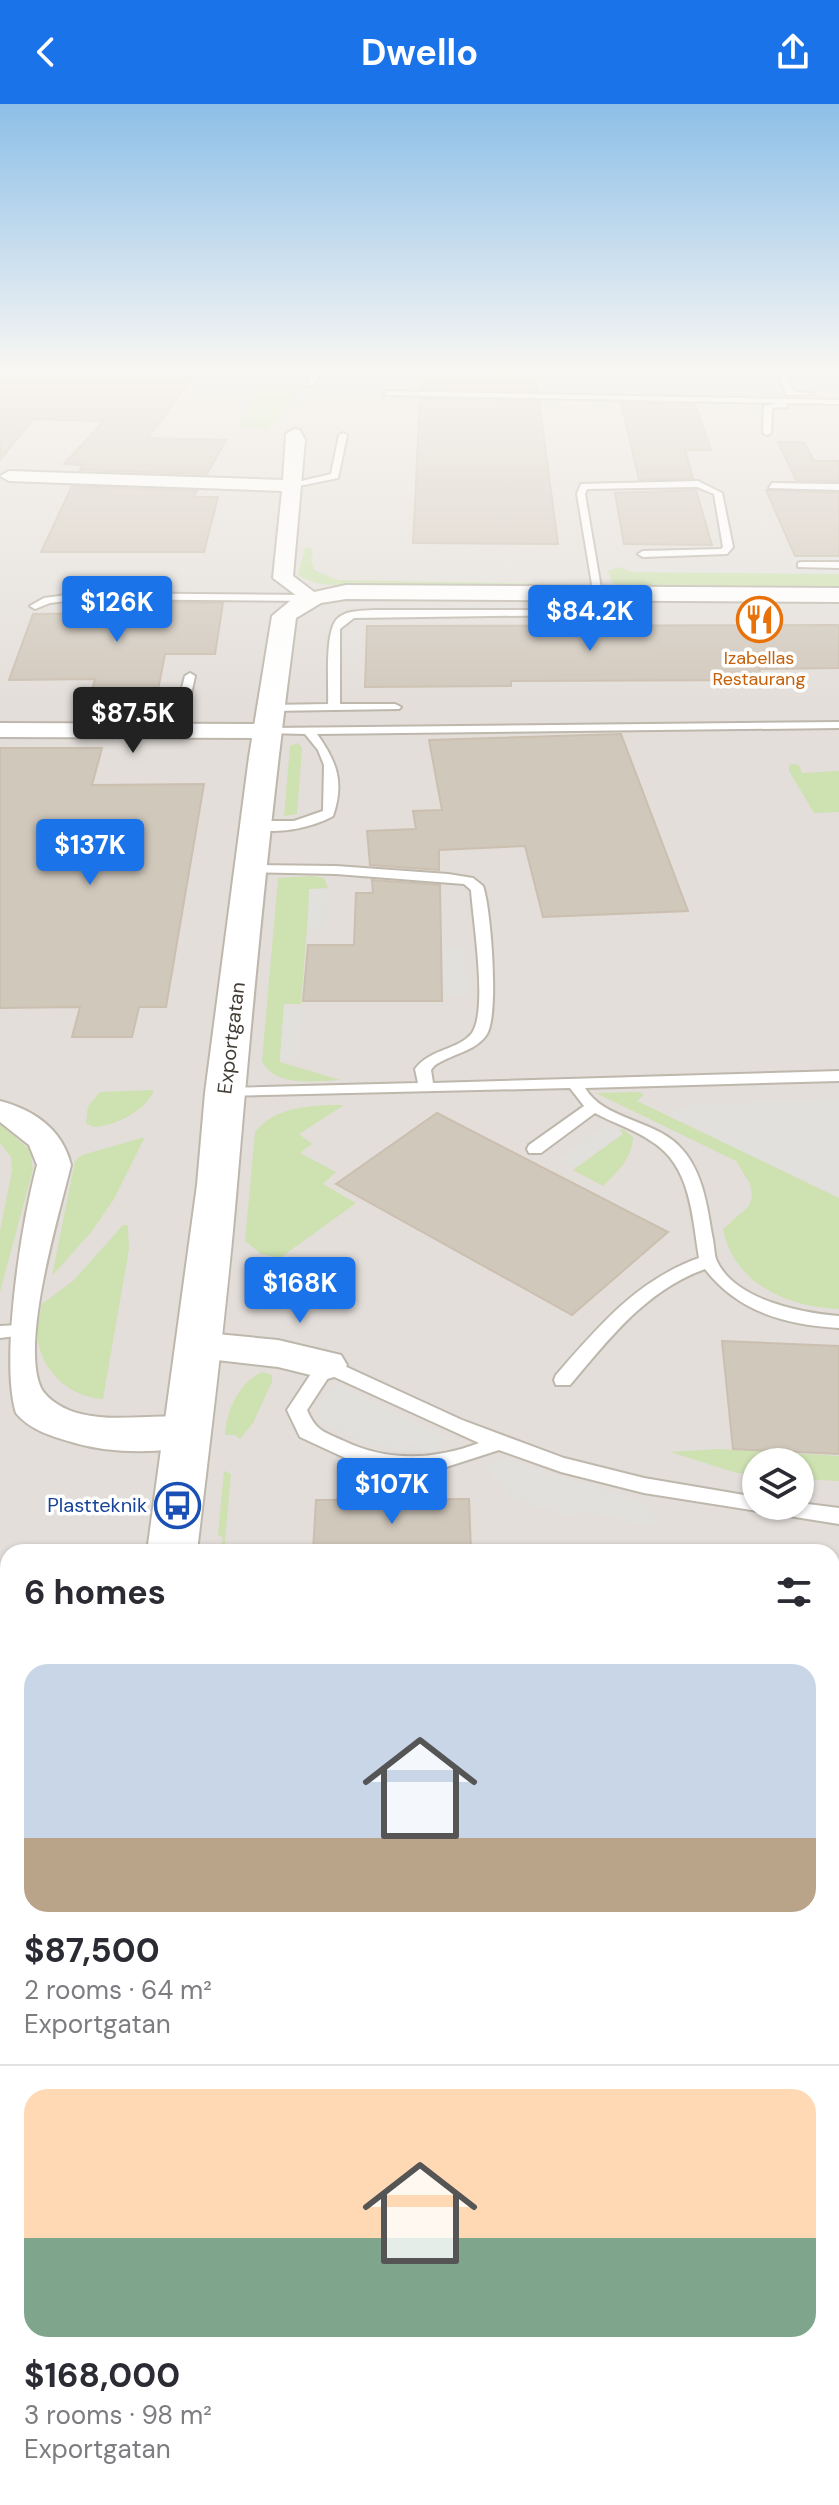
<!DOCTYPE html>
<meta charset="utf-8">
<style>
:root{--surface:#fff;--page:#f2f2f3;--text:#2b2b33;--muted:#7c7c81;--line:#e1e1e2;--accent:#1a73e8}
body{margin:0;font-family:"DM Sans",sans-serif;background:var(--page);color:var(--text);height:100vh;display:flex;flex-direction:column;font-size:30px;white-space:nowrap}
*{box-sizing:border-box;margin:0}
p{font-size:26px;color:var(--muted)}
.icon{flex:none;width:44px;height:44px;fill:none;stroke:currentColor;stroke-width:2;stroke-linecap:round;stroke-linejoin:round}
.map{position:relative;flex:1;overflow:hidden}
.drawer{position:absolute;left:0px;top:1440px;width:840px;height:962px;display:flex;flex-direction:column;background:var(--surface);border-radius:24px 24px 0 0;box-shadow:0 2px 6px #0004}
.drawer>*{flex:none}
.tools{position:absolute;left:742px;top:1344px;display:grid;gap:16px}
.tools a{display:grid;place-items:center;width:72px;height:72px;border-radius:50%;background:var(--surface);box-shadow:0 2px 6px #0004;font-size:40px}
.price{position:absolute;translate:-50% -68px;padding:0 18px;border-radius:8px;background:var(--accent);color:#fff;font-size:26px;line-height:52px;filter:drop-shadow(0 2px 4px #0008)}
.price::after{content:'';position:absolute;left:50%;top:48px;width:24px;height:18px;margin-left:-12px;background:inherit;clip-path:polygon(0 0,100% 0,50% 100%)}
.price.active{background:#222;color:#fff}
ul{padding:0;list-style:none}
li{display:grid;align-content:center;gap:16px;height:424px;padding:0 24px}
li+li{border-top:2px solid var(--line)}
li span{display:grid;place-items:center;height:248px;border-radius:24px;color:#555}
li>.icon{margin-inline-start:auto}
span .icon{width:144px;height:144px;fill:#fffc;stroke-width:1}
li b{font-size:34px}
h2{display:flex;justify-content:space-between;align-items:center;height:96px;padding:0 24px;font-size:34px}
header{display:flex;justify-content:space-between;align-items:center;height:104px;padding:0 24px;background:var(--accent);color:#fff;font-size:36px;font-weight:700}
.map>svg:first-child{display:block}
.industrial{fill:#e3deda;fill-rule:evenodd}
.green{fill:#cde1b1}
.parking{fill:#e2e0dd}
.building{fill:#d1c8bc;stroke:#cbbfaf;stroke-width:2}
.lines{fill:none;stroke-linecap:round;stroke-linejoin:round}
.service-casing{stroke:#beb7ac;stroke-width:4}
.minor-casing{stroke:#beb7ac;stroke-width:4}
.tertiary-casing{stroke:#beb7ac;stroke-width:4}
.service{fill:#fff;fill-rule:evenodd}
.minor{fill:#fff;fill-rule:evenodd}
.tertiary{fill:#fff;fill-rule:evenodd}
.labels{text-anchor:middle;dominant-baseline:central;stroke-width:7;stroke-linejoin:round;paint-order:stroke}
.far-food-label{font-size:18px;fill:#c56008;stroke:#fff}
.street-label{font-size:20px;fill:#423d35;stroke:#fff}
.transit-label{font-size:20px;fill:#164399;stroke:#fff;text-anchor:end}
</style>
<header><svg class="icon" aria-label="back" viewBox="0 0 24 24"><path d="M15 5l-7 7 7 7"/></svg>Dwello<svg class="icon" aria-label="share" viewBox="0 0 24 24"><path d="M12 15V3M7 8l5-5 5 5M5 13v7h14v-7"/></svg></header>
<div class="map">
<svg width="839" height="2401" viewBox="0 0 839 2401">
<rect width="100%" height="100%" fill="#f1ede5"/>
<path class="industrial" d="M0,269H839V2401H0ZM756,1358H800V1402H756ZM8,1448H832V2394H8Z"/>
<path class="green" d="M262,280L299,281L292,297L267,326L237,323Z
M305,444H311L313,449L311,455L314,466L337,476L572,480L327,481L312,478L298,471Z
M619,463L632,468L839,469V484L622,483L612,479L608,467Z
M298,639L302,644L297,710L284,712L290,642Z
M793,660L799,661L802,669L839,667V708L814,709L789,667V661Z
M312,772L324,774L328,784L310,785L301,900H284L280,958L340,976C316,977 275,984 262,957L278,774Z
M154,986C147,1006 114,1023 93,1023L86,1019L88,1002L100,988Z
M639,988L644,991L637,997L839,1094V1205C787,1203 734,1180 723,1125L749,1102L752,1093L750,1080L736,1057L596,989Z
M344,1001L299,1030L312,1040L300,1049L336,1068L323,1080L356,1099L280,1154L261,1150L245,1137L255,1028C275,1002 313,1001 344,1001Z
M0,1020L30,1046L33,1065L0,1188V1127L12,1067L11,1053L0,1039Z
M623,1025L633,1033C632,1055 618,1067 603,1082L573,1066L623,1030L620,1026Z
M145,1033L114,1095L92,1127L52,1172L75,1057L82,1051Z
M123,1121H128L129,1145L103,1295C72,1294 43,1269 38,1237C36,1225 40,1212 42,1200L74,1176Z
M262,1268L272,1271V1278L253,1319L240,1335L235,1331H225C226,1307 239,1278 262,1268Z
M718,1345L839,1352V1377L800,1375V1358H756V1370L737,1369L670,1348Z
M224,1367L231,1370L224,1448H221L223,1434L218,1431Z"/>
<path class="parking" d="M793,452L839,453V470L633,468L628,465L797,464Z
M309,785H327L326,824H308Z
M443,843H464L467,890H445Z
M284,903H302L299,954H280Z
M839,996V1093L667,1010L696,1000Z
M605,1021L621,1029L575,1063L559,1055Z
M337,1279L448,1335L433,1350L410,1340L402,1348L381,1339L376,1344L318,1316L321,1296Z
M503,1355L642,1397L657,1416L645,1422L583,1406L568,1412L510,1394L485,1363Z"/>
<path class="building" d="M0,269H196L148,334L226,336L207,370L80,366L83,361L64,360L104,317L33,315L0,356Z
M421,269H535L537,287L420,285Z
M420,295L539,297L558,440L413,439Z
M621,299L695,300L711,346H685L693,374L639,376Z
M778,338H804L814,357H839V377L796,376Z
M72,382L197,387L193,393H218L204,448H41Z
M696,386L712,441L624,440L615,389Z
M766,386L839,389V452H795Z
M117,498L223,499L215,550H165L158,586H92L95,575L9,576L33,510L114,509Z
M839,521V564L759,565L763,576L511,577V582L365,583L367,522Z
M621,630L688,807L543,813L525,742L439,746V766L370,761L367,727L416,725L413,707L442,706L429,636Z
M0,644H102L92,681L204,680L166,903H139L132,933H72L80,903L0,904Z
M372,776L440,781L442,897H303L308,841H354L356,789H373Z
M437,1009L668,1128L572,1211L336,1080Z
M722,1237L839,1242V1350L733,1345Z
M469,1395L471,1448H313L316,1396Z"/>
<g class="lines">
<defs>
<path id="service" d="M312,269H320L313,282H307Z
M777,269H785L793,287L814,290L787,291Z
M387,287L839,296V300L786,299L787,303L772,304L771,329L767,331L763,329L764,302L778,299L384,291Z
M343,329L347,331L338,374L289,384V380L331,370L339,331Z
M698,377L722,389L733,443L727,450L643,453L638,450L643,447L721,445L723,443L714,390L697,383L587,385L585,390L602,490L594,492L577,390L581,380Z
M772,379L839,380V386L769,384Z
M801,458H839V464L798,463V459Z
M82,489L312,491L317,494L312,497L82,495L50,499L35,505L30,502L44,494Z
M568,506L573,509L572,511L354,514L340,525V600H395L401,603L399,605L270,607L264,604L270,601L328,600C329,581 324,526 338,514C347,506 362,507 374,506Z
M190,569L195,572L183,627L177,630L171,627L185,572Z
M839,618V624L317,630C336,657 345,677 333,712C314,723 269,734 250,721L256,717H294L323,707L324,661L318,646L305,630L264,629L262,627L268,624Z
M252,761L336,762L448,770L473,774L483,782C491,804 499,910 487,930C476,948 450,950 434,962L431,966L433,979L839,967V977L585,984C603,1015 653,1016 678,1041C702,1064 707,1100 712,1131C714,1138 714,1148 716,1155C733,1196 801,1209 839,1212V1224C786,1221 738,1208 705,1165C646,1186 609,1235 570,1281H556L554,1276L556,1271C598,1223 637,1176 699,1154C692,1112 691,1061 651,1037C634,1025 613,1019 595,1009L541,1049H529L527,1045L529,1041L584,1002L570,984L218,992L216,989L218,986L224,984L418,979L415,965C431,944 459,946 472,929C488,906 473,816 471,786L464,780L336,770L247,768L245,765Z
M18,1221L24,1223L27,1227L24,1231L0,1234V1222Z
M327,1254L462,1316L564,1354L644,1374L756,1393V1402H800V1399L839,1404V1420L644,1389L561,1368L499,1346L440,1365L392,1367L352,1357L300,1333L287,1306L320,1256ZM330,1271L479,1339C434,1356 388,1358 344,1337C324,1328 316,1327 307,1306Z
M8,1770V1831L0,1834V1774Z
M8,2293V2323L0,2324V2294Z"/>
<path id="minor" d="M294,325L300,326L305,336L293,472L322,494L312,500L305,498L273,474L282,387L9,377L0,372L9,367L283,376L286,330Z
M0,619L268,620L277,622L280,627L277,632L268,634L0,633Z
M0,997C34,1006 62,1025 71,1061C59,1111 20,1238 41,1284C48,1297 67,1307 81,1310C121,1320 164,1306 203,1317L209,1328L203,1339C165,1350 113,1350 75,1339C54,1333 31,1327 16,1309C0,1257 21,1121 37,1061L29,1041L0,1018Z
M196,1228L278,1236L341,1251L347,1261L341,1271L327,1275L278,1263L182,1252L176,1242L182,1232Z
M0,1720H8V1766H0Z"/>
<path id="tertiary" d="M346,481L839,484V498L346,495L321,499L296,514C271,702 253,891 237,1081C227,1203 211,1326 197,1448H147L197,1081L205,989L249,653L272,512L296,492Z
M26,2394H104L103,2401H25Z"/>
</defs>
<use href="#service" class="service-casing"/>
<use href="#minor" class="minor-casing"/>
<use href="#tertiary" class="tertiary-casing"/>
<use href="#service" class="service"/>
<use href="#minor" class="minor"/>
<use href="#tertiary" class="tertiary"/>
</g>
<linearGradient id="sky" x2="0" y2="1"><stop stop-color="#8dbfe8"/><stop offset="0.44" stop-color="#f9f7f3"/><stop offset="1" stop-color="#f9f7f3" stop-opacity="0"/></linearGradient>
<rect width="839" height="605" fill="url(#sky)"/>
<defs>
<symbol id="restaurant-ring" viewBox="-11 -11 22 22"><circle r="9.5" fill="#fff" stroke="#e8710a" stroke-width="1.5"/><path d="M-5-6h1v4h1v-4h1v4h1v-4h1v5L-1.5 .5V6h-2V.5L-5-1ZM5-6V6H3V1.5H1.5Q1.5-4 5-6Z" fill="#e8710a"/></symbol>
<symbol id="bus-ring" viewBox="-11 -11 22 22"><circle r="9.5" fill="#fff" stroke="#1a4fb4" stroke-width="1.5"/><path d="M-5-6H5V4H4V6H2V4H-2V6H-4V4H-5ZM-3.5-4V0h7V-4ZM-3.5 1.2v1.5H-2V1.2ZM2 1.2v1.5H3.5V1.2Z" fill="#1a4fb4"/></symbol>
</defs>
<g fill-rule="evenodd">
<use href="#restaurant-ring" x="734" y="490" width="51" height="51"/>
<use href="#bus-ring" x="152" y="1376" width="51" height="51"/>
</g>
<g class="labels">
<g class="far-food-label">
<text x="759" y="554">Izabellas<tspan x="759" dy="21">Restaurang</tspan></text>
</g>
<g class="street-label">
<text transform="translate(231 934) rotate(-83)">Exportgatan</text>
</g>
<g class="transit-label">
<text x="147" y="1401">Plastteknik</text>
</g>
</g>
</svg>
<div class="tools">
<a><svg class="icon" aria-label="layers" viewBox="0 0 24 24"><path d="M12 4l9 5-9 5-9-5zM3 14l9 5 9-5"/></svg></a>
</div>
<b class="price" style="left:117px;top:540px">$126K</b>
<b class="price" style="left:590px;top:549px">$84.2K</b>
<b class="price active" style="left:133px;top:651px">$87.5K</b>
<b class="price" style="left:90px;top:783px">$137K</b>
<b class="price" style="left:300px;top:1221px">$168K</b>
<b class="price" style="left:392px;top:1422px">$107K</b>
<section class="drawer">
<h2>6 homes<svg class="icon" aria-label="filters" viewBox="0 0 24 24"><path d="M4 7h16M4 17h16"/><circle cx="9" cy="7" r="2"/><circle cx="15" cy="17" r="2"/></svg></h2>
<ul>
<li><span style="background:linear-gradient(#c9d6e8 70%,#b9a48a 0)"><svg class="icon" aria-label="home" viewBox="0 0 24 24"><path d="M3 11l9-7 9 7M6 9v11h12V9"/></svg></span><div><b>$87,500</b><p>2 rooms · 64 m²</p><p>Exportgatan</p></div></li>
<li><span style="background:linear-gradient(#ffd9b3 60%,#7fa58c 0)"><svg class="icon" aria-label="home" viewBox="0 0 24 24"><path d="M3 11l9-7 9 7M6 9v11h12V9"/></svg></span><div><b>$168,000</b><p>3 rooms · 98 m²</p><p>Exportgatan</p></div></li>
</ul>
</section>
</div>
